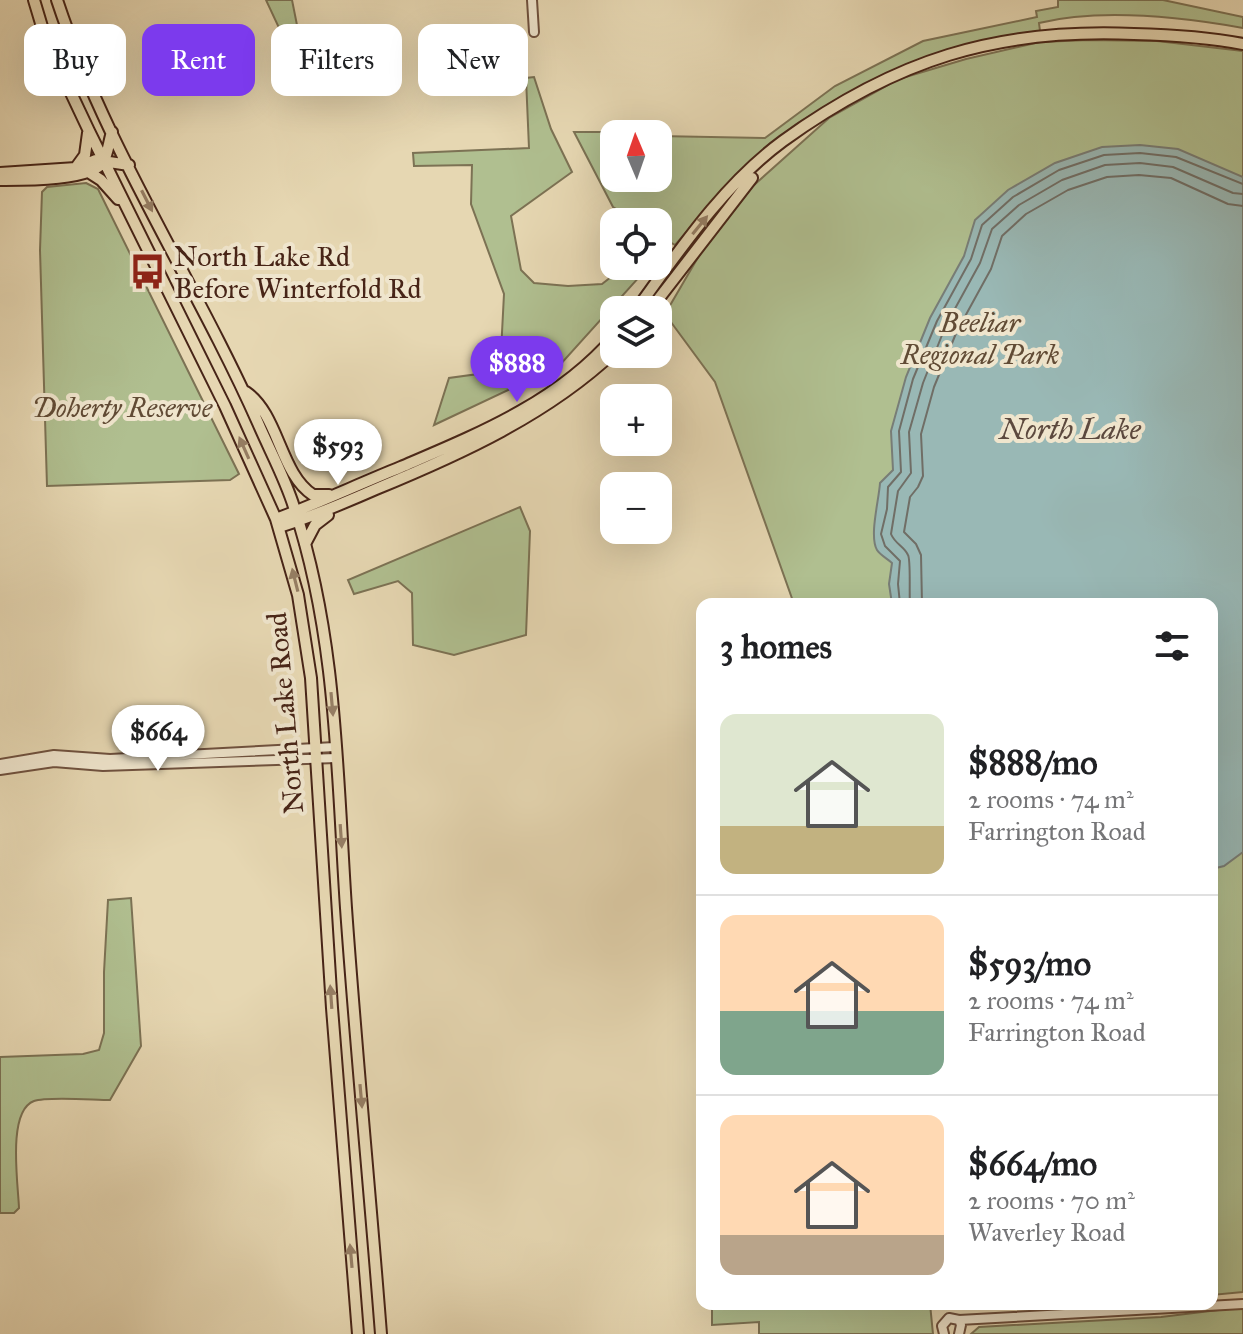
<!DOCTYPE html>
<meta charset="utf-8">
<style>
:root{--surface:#fff;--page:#f6f6f6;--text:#202124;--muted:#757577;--line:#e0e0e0;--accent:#7c3aed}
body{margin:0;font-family:"IM FELL Great Primer",serif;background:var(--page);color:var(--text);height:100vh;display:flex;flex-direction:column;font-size:30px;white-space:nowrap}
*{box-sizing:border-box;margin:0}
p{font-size:26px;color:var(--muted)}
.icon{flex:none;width:44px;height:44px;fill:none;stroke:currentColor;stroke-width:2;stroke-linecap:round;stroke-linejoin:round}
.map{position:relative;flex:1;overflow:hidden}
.details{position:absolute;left:696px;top:598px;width:522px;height:712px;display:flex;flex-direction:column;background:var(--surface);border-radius:16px;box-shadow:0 8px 32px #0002}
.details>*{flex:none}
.top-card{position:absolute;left:24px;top:24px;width:552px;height:72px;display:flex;gap:16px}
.needle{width:52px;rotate:358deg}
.controls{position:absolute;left:600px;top:120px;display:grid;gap:16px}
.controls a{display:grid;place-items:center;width:72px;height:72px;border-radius:16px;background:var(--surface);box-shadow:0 8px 32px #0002;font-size:40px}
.price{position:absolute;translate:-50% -68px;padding:0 18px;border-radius:28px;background:#fff;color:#222;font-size:26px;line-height:52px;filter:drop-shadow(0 2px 4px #0008)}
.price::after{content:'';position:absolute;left:50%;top:48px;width:24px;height:18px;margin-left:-12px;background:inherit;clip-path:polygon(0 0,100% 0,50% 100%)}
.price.active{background:var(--accent);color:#fff}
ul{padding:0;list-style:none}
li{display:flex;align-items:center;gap:24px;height:200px;padding:0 24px}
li+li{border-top:2px solid var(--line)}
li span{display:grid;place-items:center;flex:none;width:224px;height:160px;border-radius:16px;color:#555}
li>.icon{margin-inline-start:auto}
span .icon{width:96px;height:96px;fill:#fffc;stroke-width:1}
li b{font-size:34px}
h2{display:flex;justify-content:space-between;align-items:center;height:96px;padding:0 24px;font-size:34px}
.pill{padding:0 28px;border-radius:16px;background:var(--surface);box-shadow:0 8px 32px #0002;font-size:28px;line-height:72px}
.pill.active{background:var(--accent);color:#fff}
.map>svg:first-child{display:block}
.green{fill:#b0bf90;stroke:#7c7254;stroke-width:2}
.water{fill:#99b8b5;stroke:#787d76;stroke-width:2}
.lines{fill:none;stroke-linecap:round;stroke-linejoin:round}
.shore{stroke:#706e66;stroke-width:2}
.minor-casing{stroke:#6f513e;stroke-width:12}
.major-casing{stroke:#472417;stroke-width:14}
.minor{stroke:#efe5cd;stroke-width:8}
.major{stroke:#e6d7b2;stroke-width:10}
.oneway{fill:#967e64}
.labels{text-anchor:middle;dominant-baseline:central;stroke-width:8;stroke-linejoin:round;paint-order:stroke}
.poi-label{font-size:28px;fill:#472417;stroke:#efe5cd;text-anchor:start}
.park-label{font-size:28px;font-style:italic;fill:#614b35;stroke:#efe5cd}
.street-label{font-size:28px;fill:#472417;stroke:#efe5cd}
.water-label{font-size:30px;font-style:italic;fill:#5c493e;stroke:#efe5cd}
</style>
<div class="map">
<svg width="1243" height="1334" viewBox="0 0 1243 1334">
<rect width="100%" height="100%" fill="#e6d7b2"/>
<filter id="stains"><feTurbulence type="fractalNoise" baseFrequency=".0025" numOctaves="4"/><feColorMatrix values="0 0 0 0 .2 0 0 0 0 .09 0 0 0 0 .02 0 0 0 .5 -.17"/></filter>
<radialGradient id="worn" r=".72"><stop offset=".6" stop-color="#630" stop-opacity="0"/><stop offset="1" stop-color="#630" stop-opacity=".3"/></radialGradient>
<path class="green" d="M266,0H292L300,40L296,48L287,45Z
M1058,0H1163L1243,17V28C1181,17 1101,8 1039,23L1040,31C959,41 903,62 834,103C820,111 804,118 791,128C747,160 711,204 675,245L658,235V222H638L613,207L574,132H631L637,134H614V178H658V136L765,138L835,86L923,41L1037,17L1036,11L1058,7Z
M1089,40L1157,41L1243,51V1292L1212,1295V604H794L715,382L665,314L700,254L753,186L829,118L899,79L966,59L1040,42Z
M534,77L551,129L572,172L511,216L521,270L534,283L568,286L602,284L625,266L633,267L642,274L559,366L434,425L449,378L500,371L504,294L471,204L472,165L414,166L413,153L529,148L526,78Z
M86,183L98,189L239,474L230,480L47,486L40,250L42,192L47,187Z
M520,507L530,531L526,635L454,655L413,645L412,593L398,581L354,594L348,580Z
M131,898L141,1046L110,1100C94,1100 47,1096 34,1101C7,1111 18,1183 19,1208L14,1213H0V1057L83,1054L99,1050L104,1033V972L108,900Z
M712,1304H930L933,1334H759V1322L712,1325Z
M1243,1307V1334H971L979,1327L1161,1317Z"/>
<path class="water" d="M1140,145L1178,149L1243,177V852L1224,866L1212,869V604H892L889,584L892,563C888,559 880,555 877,550C869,536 879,500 880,483L893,470L891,431L906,377L930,318L964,256L975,220L1008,190L1055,163L1102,147Z"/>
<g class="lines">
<path class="shore" d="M900,604L898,584L900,561L885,546L881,534L887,509L888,487L901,472L899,431L913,379L937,321L971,259L982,225L1013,197L1059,170L1104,155L1140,153L1176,157L1243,184
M910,604C909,595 911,560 908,555C904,546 895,544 891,534L898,491L911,473L909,432L923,383L946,325L980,263L992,229L1019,205L1062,180L1105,165L1140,163L1173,167L1233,193L1243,194
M922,604L921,555L916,544L904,532L910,497L918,487L923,476L921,434L934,387L957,331L991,269L1002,236L1026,214L1068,190L1107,177L1139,175L1171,178L1228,204L1243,206"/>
<defs>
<path id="minor" d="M532,0L534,32
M0,764L54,755L110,759L335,747
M0,770L54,762L103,766L336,758
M959,1320L1243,1304
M944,1334L942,1326L949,1318L959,1320L961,1325L959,1334"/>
<path id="major" d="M34,0L46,40L89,131L225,406L276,519L298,595L311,678L332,1008L358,1334
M57,0C106,149 195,281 258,423C270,451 285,478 294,507C337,636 337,774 346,908C356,1050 370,1192 381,1334
M77,166L85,155L88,133
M87,171L101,180L118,199
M0,173L76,168L96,160L129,165
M0,180C21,180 92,181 103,162C108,154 109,141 112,132
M636,310C679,251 723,185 783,141C895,60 996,28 1134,34C1171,35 1207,37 1243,44
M650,310L752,178
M246,392C279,415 280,474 313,495H329
M276,519C318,503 359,484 401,467C478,434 558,402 614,337
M279,527C312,517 344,503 376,489C461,454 547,415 614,352
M305,544L315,525L328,515"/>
</defs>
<use href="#minor" class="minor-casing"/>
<use href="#major" class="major-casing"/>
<use href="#minor" class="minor"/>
<use href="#major" class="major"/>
</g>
<defs><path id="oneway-solid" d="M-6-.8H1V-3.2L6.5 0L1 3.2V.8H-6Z" transform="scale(2)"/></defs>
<g class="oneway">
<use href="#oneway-solid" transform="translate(147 201) rotate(63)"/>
<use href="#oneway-solid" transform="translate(700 225) rotate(-51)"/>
<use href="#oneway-solid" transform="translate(244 448) rotate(-114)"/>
<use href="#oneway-solid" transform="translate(295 580) rotate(-104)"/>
<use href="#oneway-solid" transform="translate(332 704) rotate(85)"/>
<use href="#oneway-solid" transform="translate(341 836) rotate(86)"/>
<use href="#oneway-solid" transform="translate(331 997) rotate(-94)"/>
<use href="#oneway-solid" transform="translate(361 1096) rotate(85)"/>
<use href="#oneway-solid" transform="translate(351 1256) rotate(-95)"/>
</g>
<defs>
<symbol id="bus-bare" viewBox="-9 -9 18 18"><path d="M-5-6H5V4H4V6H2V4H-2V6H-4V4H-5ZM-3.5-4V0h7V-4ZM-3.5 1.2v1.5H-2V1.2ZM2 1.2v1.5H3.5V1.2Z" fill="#8f2418" stroke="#efe5cd" stroke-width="2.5" paint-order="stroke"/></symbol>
</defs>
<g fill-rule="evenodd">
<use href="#bus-bare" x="122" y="246" width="51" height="51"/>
</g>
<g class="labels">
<g class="poi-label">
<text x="174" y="256">North Lake Rd<tspan x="174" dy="32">Before Winterfold Rd</tspan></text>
</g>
<g class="park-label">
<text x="980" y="322">Beeliar<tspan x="980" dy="32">Regional Park</tspan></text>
<text x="122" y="407">Doherty Reserve</text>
</g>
<g class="street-label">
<text transform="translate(285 713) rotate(-95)">North Lake Road</text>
</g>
<g class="water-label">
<text x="1070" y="429">North Lake</text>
</g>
</g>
<rect width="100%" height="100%" filter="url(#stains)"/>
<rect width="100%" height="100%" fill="url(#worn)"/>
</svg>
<div class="controls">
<a><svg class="needle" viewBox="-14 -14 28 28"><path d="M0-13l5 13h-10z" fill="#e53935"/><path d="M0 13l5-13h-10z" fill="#757577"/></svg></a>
<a><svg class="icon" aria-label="locate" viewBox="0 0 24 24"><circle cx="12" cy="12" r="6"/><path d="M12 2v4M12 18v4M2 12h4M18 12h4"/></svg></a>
<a><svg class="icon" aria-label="layers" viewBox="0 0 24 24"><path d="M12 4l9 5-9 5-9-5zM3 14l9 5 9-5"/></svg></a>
<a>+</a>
<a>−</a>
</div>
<b class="price active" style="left:517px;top:404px">$888</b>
<b class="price" style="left:338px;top:487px">$593</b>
<b class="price" style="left:158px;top:773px">$664</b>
<div class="top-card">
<a class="pill">Buy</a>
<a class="pill active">Rent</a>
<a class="pill">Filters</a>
<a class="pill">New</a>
</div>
<section class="details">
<h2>3 homes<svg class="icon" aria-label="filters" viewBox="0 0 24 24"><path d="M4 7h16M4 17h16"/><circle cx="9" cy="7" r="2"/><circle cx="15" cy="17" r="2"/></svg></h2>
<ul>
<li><span style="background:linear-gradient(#dfe7d0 70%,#c2b280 0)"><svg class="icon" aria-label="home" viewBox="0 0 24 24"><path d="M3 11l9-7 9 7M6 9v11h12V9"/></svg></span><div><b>$888/mo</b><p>2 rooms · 74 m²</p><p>Farrington Road</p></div></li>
<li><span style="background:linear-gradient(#ffd9b3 60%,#7fa58c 0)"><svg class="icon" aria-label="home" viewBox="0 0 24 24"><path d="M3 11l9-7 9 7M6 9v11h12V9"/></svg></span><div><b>$593/mo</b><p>2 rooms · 74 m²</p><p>Farrington Road</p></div></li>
<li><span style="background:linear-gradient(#ffd9b3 75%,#b9a48a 0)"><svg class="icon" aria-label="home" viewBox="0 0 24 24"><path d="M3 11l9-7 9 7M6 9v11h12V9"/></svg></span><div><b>$664/mo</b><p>2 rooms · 70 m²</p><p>Waverley Road</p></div></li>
</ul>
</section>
</div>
